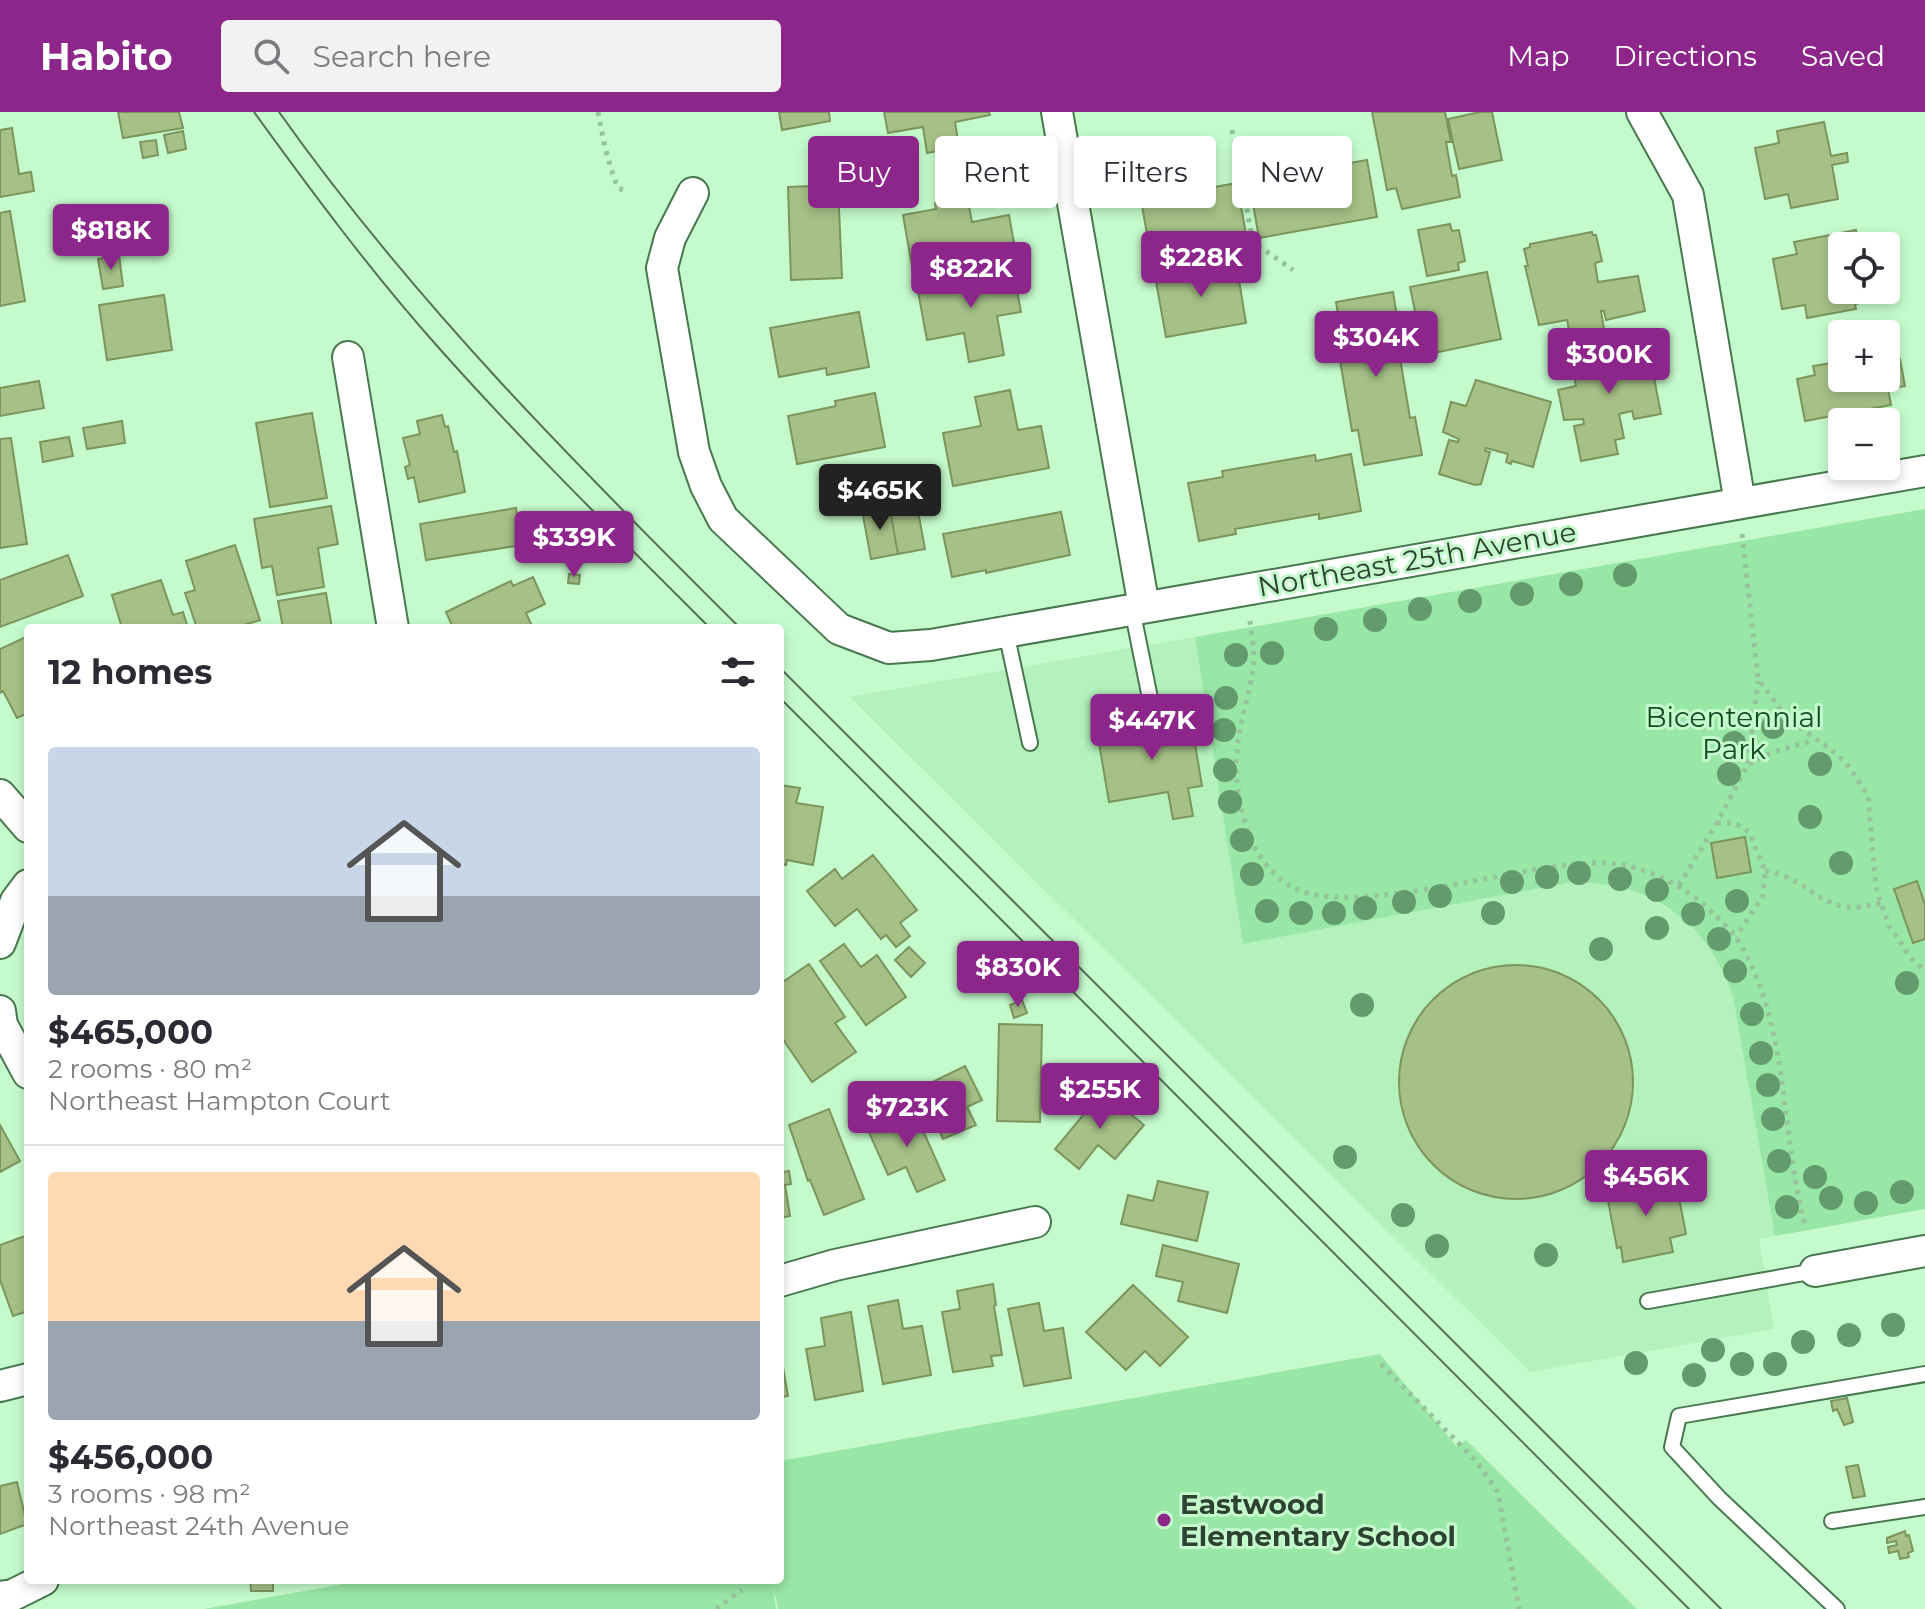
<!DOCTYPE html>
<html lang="en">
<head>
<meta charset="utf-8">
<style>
	:root { --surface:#fff; --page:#f2f2f3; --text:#2b2b33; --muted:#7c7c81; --line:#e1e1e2; --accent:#8d268b }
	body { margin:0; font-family:Montserrat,sans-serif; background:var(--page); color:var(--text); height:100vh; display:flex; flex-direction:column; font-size:30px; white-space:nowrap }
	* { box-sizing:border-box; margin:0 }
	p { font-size:26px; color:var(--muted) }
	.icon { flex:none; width:44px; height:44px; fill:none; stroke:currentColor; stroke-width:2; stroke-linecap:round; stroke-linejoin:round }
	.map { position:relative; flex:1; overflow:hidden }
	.sheet { position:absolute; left:24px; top:512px; width:760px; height:960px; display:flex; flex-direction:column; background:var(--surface); border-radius:8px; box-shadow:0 4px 12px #0003 }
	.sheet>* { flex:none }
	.guide { position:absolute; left:808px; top:24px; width:760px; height:72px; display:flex; gap:16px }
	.tools { position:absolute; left:1828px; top:120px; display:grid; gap:16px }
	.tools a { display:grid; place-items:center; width:72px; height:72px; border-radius:8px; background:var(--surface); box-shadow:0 4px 12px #0003; font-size:40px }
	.price { position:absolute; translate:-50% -68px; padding:0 18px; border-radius:8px; background:var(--accent); color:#fff; font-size:26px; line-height:52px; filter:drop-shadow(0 2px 4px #0008) }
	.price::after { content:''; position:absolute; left:50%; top:48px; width:24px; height:18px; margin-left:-12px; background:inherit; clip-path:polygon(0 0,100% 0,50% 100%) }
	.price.current { background:#222; color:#fff }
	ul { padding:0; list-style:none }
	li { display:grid; align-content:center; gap:16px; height:424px; padding:0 24px }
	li+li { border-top:2px solid var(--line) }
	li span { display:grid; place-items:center; height:248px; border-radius:8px; color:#555 }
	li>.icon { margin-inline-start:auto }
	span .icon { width:144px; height:144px; fill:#fffc; stroke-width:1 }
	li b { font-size:34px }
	h2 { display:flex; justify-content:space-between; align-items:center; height:96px; padding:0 24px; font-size:34px }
	.tag { padding:0 28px; border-radius:8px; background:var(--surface); box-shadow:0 4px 12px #0003; font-size:28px; line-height:72px }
	.tag.current { background:var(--accent); color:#fff }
	header { display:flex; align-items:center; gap:48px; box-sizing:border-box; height:112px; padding:0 40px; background:var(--accent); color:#fff }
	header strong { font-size:38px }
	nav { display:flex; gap:44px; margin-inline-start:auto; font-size:28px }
	.search { width:560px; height:72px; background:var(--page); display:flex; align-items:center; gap:20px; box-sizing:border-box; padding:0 28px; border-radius:8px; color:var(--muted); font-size:30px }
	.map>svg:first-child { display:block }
	.built { fill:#b4f1bc }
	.green { fill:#99e7a6 }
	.building { fill:#a6c188; stroke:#7c955d; stroke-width:2 }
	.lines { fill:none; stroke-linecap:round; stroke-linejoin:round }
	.service-casing { stroke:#47784f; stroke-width:18 }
	.minor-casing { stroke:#47784f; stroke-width:34 }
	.path { stroke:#96c29c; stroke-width:5; stroke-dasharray:4 6; stroke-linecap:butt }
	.service { stroke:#fff; stroke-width:14 }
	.minor { stroke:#fff; stroke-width:30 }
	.tram { stroke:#557259; stroke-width:2 }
	.tree { fill:#639b6e }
	.poi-dot { fill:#8d268b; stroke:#c5fbcc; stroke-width:3 }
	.labels { text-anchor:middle; stroke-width:6; stroke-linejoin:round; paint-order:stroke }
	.street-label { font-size:28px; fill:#2d4230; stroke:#c5fbcc }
	.park-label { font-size:28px; fill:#124d22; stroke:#c5fbcc }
	.poi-label { font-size:28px; font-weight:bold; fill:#2d4230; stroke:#c5fbcc; text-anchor:start }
</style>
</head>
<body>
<header>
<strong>Habito</strong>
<div class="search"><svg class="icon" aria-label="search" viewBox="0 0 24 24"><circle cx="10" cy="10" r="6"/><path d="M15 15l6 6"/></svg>Search here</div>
<nav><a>Map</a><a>Directions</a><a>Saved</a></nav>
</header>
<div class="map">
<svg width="1925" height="1497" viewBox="0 0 1925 1497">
	<rect width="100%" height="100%" fill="#c5fbcc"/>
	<path class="built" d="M1195,525l48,307 330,-62 30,1 30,8 48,24 19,18 26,42 7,20 42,241 -16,3 15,90 -244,43 -680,-675z"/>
	<path class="green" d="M1925,397v700l-150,27 -42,-240c-26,-76 -81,-113 -160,-114l-330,62 -48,-307z
		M1380,1242l77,93 9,-7 171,169h-859l-5,-24 3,24h-572l162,-29h414v-119z"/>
	<path class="building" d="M118,0h61l4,16 -60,10z
		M779,0h50l1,9 -48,9z
		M884,0h105l1,3 -35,7 4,25 -32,6 -4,-26 -35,6z
		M1372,0h73l6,30h-5l6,34 4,-1 4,22 -58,12 -6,-21 -9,2z
		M1480,0h12l10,48 -43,9 -11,-50z
		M1824,10l7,34 16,-3 1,9 -16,3 6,34 -47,9 -3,-14 -23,5 -10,-51 24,-5 -2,-12z
		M12,16l7,46 12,-2 3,19 -34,6v-67z
		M183,19l3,18 -18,4 -4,-18z
		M156,28l2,15 -15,3 -3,-16z
		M1367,48l10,57 -118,21 -10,-57z
		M1237,71l10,57 -96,17 -10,-57z
		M838,73l4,93 -51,2 -3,-93z
		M967,84l5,26 37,-7 8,45 -103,18 -11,-63 33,-6 -1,-6z
		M10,99l15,90 -25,5v-93z
		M1450,112l2,7 7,-1 6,31 -7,2 1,7 -32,6 -9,-46z
		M1856,118l4,16h-18v44h26l2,11 -15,3 1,5 -49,9 -2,-13 -23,4 -9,-50 24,-5 -3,-12z
		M1592,120l1,3h3l6,26 -7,2 3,19 40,-6 7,35 -39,9 -2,-9h-3l3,18 -34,6 -3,-15 -28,5 -14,-59h3l-4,-17 6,-2v-3z
		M119,143l4,31 -20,3 -5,-30z
		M1236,150l10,61 -80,14 -11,-61z
		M1013,157l8,43 -24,4 7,39 -35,7 -5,-29 -37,7 -10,-54z
		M1487,160l14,67 -77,16 -14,-68z
		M1393,180l7,42h-4l14,84 5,-1 7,38 -58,10 -6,-35 -6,1 -16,-94 6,-1 -6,-34z
		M164,183l8,55 -65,10 -8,-55z
		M859,200l10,55 -42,8 -1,-7 -47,9 -9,-49z
		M1647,229l14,73 -27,5 -2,-8 -13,3 5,24 -9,2 3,14 -37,7 -7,-35 10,-2 -1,-5 -19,1 -6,-30 18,-4 -6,-30z
		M1900,247l5,27 -17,3 3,16 -86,16 -8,-42 18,-4 -2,-9 29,-5v17h44v-16z
		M1476,268l75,22 -18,65 -21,-6 -1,3 -5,-2 2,-8 -22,-6 -1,3 5,1 -9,32 -6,1 -36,-11 10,-34 9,2 1,-3 -16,-7 8,-30 15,4z
		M39,269l5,27 -44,8v-28z
		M1010,278l8,40 23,-4 8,42 -96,18 -10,-53 38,-7 -6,-29z
		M875,281l10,54 -88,17 -9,-48 48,-10 -1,-5z
		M312,301l15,85 -57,9 -14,-84z
		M442,303l3,12 3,-1 6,26 3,-1 8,41 -46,10 -5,-25 -6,2 -3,-12 5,-2 -7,-27 17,-4 -3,-13z
		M122,309l3,22 -38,6 -4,-21z
		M69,325l4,19 -30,6 -3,-20z
		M11,326l16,106 -27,4v-109z
		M1351,342l10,57 -42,8v-5l-84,15 1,5 -37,7 -11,-58 35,-6 -1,-6 93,-16 1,6z
		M916,388l9,49 -27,5 -9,-49z
		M889,393l9,49 -27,5 -9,-49z
		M331,394l7,38 -20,4 6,39 -47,8 -5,-29 -10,2 -8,-49z
		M516,396l6,37 -96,15 -6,-36z
		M1061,400l9,43 -84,18v-3l-34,7 -9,-43z
		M235,433l25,75 -16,5 1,3h-48l-12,-35 10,-3 -9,-29z
		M68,443l15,41 -83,31v-47z
		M569,462l11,1 -1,9 -11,-1z
		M533,465l12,27 -19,9 7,15h-80l-7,-16 65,-31 2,5z
		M161,468l12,35 10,-3 5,16h-66l-10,-33z
		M326,481l6,35h-49l-5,-27z
		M28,524v77l-11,5 -14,-27 -3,2v-44z
		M1190,602l12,72 -14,2 5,28 -20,3 -5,-27 -59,10 -12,-71z
		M780,673l20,3 -4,15 27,4 -10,58 -26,-5 -1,5 -6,-1z
		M1745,725l6,35 -34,6 -6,-35z
		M873,743l44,55 -17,13 10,13 -14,11 -10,-12 -5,4 -24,-30 -22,17 -28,-35 28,-22 7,10z
		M1917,769l8,24v34l-12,4 -19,-54z
		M844,832l17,23 16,-12 29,42 -40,28 -46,-64z
		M909,835l16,16 -14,14 -16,-17z
		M809,852l36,53 -10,6 21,29 -44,30 -32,-47v-51z
		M1399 970a117 117 0 1 1 234 0a117 117 0 1 1-234 0Z
		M1022,888l5,13 -13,5 -4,-13z
		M999,912l43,1 -2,97 -43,-1z
		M965,954l17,34 -15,7 9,18 -33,14 -23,-51z
		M1103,979l41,34 -29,34 -17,-14 -19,24 -24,-20z
		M913,996l32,72 -28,12 -11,-25 -18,8 -21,-47z
		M829,997l35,90 -40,16 -14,-35 -2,1 -19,-56z
		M0,1013l20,36 -20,11z
		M780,1046l3,14 6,-1 2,13 -6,1 5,31 -10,2z
		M1675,1065l11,57 -16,4 3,14 -50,10 -2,-15 -4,1 -11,-58z
		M1158,1069l50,11 -11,49 -76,-17 7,-29 25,6z
		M28,1123v76l-15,5 -13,-36v-35z
		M1163,1133l76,19 -12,49 -49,-12 5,-19 -27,-6z
		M993,1172l3,21 -2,1 8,49 -11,1 2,10 -40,6 -11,-60 18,-3 -3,-18z
		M1133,1173l55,52 -28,29 -15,-15 -19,19 -40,-38z
		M898,1188l5,29 19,-3 9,49 -48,9 -15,-78z
		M1039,1191l5,28 19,-3 8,50 -47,8 -16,-77z
		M851,1200l12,79 -48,9 -9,-51 19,-3 -4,-28z
		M780,1238l8,46 -8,1z
		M1847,1286l6,24 -9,3 -7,-16 -4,2 -2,-10z
		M1858,1353l7,31 -12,2 -7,-31z
		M17,1370l10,42 -27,10v-48z
		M1905,1419l1,5 3,-1 4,16 -5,2 1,4 -9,2 -2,-8 -9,2 -1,-6 9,-2 -1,-4 -9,2v-5z
		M250,1468h23v11h-22z"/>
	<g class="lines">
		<defs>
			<path id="service" d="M1132,497l19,94
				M1006,520l24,111
				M1648,1189l167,-30
				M1832,1409l93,-14
				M1837,1497l-118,-111 -47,-51 7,-31 246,-42"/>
			<path id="minor" d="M1057,0l87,495
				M1642,0l46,83 52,308
				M693,81l-23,45 -8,30 32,184 12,34 17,33 116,110 50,19 42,-3 994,-174
				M348,245l45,271
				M0,683l28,32
				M0,831l16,-42 12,-16
				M0,899l2,14 26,48
				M1815,1159l110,-20
				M780,1169l55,-16 200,-43
				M0,1274l28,-7
				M0,1485l13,-2 30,-15"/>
		</defs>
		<use href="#service" class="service-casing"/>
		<use href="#minor" class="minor-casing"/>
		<path class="path" d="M598,0c5,27 10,51 20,76l8,3
			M1232,18l21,112 40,28
			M1742,422l16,145 29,39 50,36 13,14 18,28 8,91 5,16 8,23 22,32 14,13
			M1250,509c2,15 5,33 3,48 -4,28 -14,55 -16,83 -3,26 3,58 12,83 8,20 23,40 41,51 58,36 239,-26 315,-23 41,2 84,25 112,54 6,7 15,14 20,22 53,83 43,195 68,286
			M1749,652l24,-12 41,-12
			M1717,711h18l14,9 16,39 -2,25 -27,41
			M1765,759c51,8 54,49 116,32
			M1679,773l38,-62 31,-59 10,-83
			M1381,1252l94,96 23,32 21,117
			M716,1497l26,-19"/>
		<use href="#service" class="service"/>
		<use href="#minor" class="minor"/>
		<path class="tram" d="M254,0c58,80 118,161 184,235 87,98 180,189 272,281
			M279,0c134,189 297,353 461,516
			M780,556l941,941
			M780,586l909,911"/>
	</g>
	<g class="tree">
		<circle cx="1625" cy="463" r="12"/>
		<circle cx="1571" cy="472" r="12"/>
		<circle cx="1522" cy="482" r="12"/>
		<circle cx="1470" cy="489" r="12"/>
		<circle cx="1420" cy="497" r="12"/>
		<circle cx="1375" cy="508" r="12"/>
		<circle cx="1326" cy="517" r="12"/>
		<circle cx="1272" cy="541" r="12"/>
		<circle cx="1236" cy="543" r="12"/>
		<circle cx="1226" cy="586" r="12"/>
		<circle cx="1773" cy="615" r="12"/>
		<circle cx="1224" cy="618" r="12"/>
		<circle cx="1734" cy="631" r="12"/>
		<circle cx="1820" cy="652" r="12"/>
		<circle cx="1225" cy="658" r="12"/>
		<circle cx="1729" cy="662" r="12"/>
		<circle cx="1230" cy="690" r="12"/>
		<circle cx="1810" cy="705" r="12"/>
		<circle cx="1242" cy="728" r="12"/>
		<circle cx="1841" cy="751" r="12"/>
		<circle cx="1579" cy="761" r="12"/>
		<circle cx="1252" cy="762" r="12"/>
		<circle cx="1547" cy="765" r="12"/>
		<circle cx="1620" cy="767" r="12"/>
		<circle cx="1512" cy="770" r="12"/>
		<circle cx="1657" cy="778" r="12"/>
		<circle cx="1440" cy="784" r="12"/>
		<circle cx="1737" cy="789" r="12"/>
		<circle cx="1404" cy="790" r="12"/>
		<circle cx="1365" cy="796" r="12"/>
		<circle cx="1267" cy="799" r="12"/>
		<circle cx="1301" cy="801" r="12"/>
		<circle cx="1334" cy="801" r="12"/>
		<circle cx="1493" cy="801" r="12"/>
		<circle cx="1693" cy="802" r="12"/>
		<circle cx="1657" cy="816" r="12"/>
		<circle cx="1719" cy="827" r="12"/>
		<circle cx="1601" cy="837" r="12"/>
		<circle cx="1735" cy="859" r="12"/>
		<circle cx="1907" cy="871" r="12"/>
		<circle cx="1362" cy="893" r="12"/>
		<circle cx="1752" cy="902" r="12"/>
		<circle cx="1761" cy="941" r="12"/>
		<circle cx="1768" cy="973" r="12"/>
		<circle cx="1773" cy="1007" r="12"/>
		<circle cx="1345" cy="1045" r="12"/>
		<circle cx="1779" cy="1049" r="12"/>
		<circle cx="1815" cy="1065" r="12"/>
		<circle cx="1902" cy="1080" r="12"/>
		<circle cx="1831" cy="1086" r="12"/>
		<circle cx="1866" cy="1091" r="12"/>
		<circle cx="1787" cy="1095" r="12"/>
		<circle cx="1403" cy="1103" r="12"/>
		<circle cx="1437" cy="1134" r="12"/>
		<circle cx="1546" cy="1143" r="12"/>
		<circle cx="1893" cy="1213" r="12"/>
		<circle cx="1849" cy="1223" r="12"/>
		<circle cx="1803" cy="1230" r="12"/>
		<circle cx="1713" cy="1238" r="12"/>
		<circle cx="1636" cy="1251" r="12"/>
		<circle cx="1742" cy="1252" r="12"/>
		<circle cx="1775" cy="1252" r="12"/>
		<circle cx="1694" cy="1263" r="12"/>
	</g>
	<circle class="poi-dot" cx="1164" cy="1408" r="8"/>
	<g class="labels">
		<g class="street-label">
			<text transform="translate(1417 447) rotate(-10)" y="10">Northeast 25th Avenue</text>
		</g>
		<g class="park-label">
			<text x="1734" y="615">Bicentennial<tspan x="1734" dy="32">Park</tspan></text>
		</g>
		<g class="poi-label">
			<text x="1180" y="1402">Eastwood<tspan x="1180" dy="32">Elementary School</tspan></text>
		</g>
	</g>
</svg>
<div class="tools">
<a><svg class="icon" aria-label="locate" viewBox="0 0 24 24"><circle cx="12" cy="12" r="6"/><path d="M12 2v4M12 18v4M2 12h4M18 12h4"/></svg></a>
<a>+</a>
<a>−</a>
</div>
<b class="price" style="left:111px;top:160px">$818K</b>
<b class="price" style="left:1201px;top:187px">$228K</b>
<b class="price" style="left:971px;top:198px">$822K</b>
<b class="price" style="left:1376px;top:267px">$304K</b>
<b class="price" style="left:1609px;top:284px">$300K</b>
<b class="price current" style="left:880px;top:420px">$465K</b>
<b class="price" style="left:574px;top:467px">$339K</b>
<b class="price" style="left:1152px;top:650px">$447K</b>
<b class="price" style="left:1018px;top:897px">$830K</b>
<b class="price" style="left:1100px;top:1019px">$255K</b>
<b class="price" style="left:907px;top:1037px">$723K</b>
<b class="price" style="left:1646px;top:1106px">$456K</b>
<div class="guide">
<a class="tag current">Buy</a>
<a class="tag">Rent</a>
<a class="tag">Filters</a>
<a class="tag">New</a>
</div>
<section class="sheet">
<h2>12 homes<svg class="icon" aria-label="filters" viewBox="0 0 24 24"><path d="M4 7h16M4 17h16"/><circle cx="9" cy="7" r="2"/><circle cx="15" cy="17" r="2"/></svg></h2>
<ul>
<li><span style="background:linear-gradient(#c9d6e8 60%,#9aa5b1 0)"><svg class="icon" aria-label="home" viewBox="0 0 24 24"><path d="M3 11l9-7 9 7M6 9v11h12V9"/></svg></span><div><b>$465,000</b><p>2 rooms · 80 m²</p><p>Northeast Hampton Court</p></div></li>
<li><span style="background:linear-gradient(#ffd9b3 60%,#9aa5b1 0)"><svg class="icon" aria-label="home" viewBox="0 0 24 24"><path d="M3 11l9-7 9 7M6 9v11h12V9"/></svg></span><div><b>$456,000</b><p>3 rooms · 98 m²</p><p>Northeast 24th Avenue</p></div></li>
</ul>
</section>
</div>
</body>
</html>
